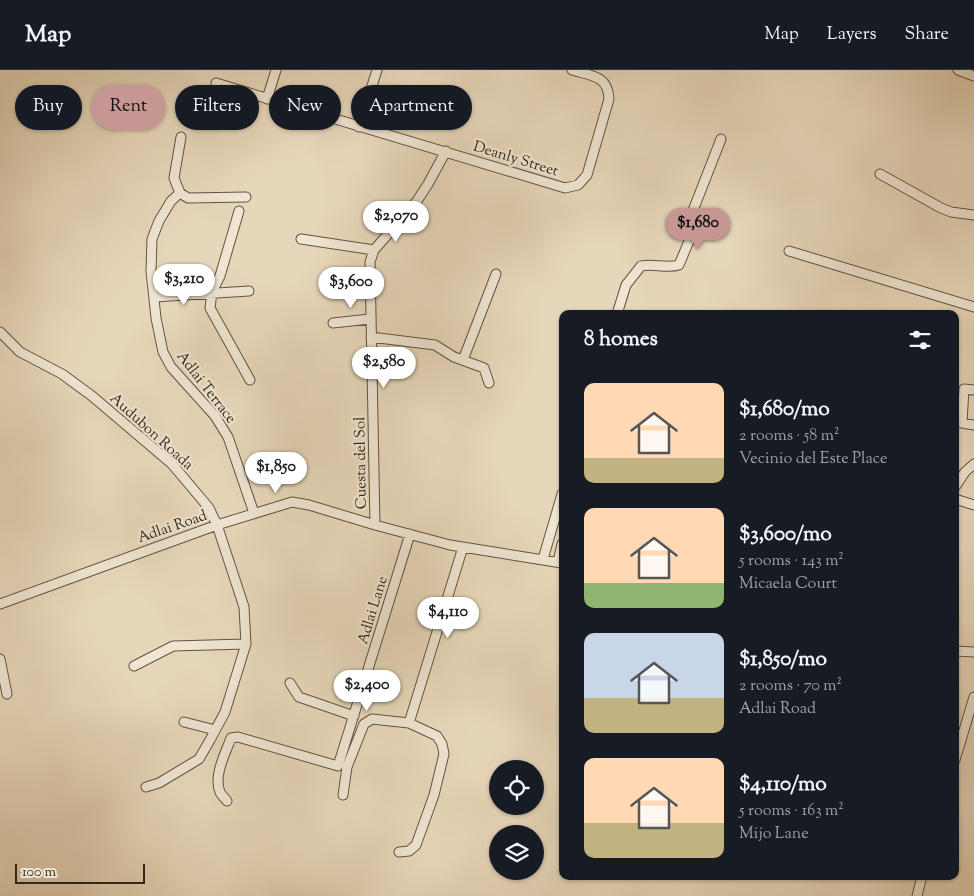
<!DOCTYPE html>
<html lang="en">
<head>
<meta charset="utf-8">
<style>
	:root { --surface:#171b24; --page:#20242c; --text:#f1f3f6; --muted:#9ea1a6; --line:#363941; --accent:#c59692 }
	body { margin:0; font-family:"Sorts Mill Goudy",serif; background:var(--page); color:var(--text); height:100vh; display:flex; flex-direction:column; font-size:19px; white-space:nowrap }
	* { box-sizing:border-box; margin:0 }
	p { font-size:16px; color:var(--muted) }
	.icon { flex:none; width:28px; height:28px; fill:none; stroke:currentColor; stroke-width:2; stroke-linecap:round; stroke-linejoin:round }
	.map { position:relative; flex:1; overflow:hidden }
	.details { position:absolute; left:559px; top:240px; width:400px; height:570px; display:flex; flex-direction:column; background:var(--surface); border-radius:10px; box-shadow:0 1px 4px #0004 }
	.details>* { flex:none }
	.top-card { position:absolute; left:15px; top:15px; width:469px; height:45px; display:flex; gap:10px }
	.fabs { position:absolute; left:489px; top:690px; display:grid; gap:10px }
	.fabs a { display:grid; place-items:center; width:55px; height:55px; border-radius:50%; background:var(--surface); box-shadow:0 1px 4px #0004; font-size:25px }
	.scale { position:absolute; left:15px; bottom:12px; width:130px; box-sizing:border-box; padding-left:5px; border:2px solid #342717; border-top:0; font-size:14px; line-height:18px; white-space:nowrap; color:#342717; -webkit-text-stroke:4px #efe5d2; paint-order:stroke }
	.price { position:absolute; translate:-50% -42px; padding:0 11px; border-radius:18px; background:#fff; color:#222; font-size:16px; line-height:32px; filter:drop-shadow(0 1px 2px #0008) }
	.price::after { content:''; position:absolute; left:50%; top:30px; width:15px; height:11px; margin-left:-8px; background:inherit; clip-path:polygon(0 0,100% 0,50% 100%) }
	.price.selected { background:var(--accent); color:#111 }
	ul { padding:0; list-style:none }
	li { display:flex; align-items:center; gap:15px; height:125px; padding:0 25px }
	li span { display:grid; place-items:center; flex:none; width:140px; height:100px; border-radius:10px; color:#555 }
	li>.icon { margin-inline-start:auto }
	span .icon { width:60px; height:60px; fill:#fffc; stroke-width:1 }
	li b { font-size:21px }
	h2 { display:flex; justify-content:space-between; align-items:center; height:60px; padding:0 25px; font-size:21px }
	.pill { padding:0 18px; border-radius:22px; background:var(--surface); box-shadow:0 1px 4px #0004; font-size:18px; line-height:45px }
	.pill.selected { background:var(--accent); color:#111 }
	header { display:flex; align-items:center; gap:30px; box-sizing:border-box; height:70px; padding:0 25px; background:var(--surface); border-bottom:1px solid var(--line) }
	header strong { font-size:24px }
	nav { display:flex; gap:28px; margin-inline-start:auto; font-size:18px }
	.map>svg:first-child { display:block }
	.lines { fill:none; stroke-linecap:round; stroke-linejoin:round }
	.minor-casing { stroke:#615340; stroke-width:11 }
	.minor { stroke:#efe5d2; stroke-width:9 }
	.labels { text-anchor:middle; stroke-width:4.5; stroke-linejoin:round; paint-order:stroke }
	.street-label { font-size:15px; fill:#342717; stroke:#efe5d2 }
</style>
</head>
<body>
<header>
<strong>Map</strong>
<nav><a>Map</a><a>Layers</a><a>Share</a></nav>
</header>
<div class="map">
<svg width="974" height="826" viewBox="0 0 974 826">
	<rect width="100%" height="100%" fill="#e7d7ba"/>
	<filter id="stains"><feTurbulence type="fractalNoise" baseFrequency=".004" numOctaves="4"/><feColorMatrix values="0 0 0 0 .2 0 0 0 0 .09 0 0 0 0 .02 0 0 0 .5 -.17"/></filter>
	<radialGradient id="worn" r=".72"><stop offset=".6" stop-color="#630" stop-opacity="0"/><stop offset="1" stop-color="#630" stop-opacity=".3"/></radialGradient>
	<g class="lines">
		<defs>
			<path id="minor" d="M958,0l16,6
				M216,13l349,105 13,-3 9,-10 22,-76c-1,-24 -18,-23 -37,-29
				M267,29l9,-29
				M359,57l18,-57
				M181,67l-7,41 6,15 8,5 58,-1
				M880,104l61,34 10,4 23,3
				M180,123l-9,8 -12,20 -7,18 -1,32 5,47 7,34 8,15 44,49 13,21 26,76
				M239,141l-19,65 -8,16 -2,16 40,72
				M301,169l73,11 43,-49 11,-17 18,-33
				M374,180l-4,12 5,263
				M789,181l185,56
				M154,227l95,-6
				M617,244l9,-29 15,-19c13,-3 25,3 38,-1l10,-24 5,-33 27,-69
				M333,253l37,-4
				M0,262l20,20 42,22 30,22 80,68 37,44 8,17 27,82 2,37 -21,68 -15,28 -11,19 -40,24 -13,4
				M371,267l64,8 19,12 30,11 5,15
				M463,290l33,-86
				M974,320l-10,-1 -2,34 12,2
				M955,417l10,-15 9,-8
				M955,429l19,6
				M543,489l19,-65
				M558,492l4,-18
				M0,534l217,-79 75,-23 17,3 66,20 75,20 112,18
				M955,581l19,1
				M0,589l7,35
				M134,596l39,-20 73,-2
				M290,613l9,14 55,19
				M184,652l31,8
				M409,653l54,-176
				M955,690l19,-63
				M343,725l4,-28 17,-43 8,-5 37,4 28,13 5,8 2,10 -10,41 -18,50 -7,6 -10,1
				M227,731c-2,-3 -6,-6 -7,-9 -7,-16 6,-40 11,-54l7,-1 100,29 72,-232
				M917,826l5,-20"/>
		</defs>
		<use href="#minor" class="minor-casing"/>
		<use href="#minor" class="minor"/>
	</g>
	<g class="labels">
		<g class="street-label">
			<text transform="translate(516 88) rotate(17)" y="5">Deanly Street</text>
			<text transform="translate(207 317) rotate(52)" y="5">Adlai Terrace</text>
			<text transform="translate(152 361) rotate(42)" y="5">Audubon Roada</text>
			<text transform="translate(360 393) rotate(-91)" y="5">Cuesta del Sol</text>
			<text transform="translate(172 456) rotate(-19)" y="5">Adlai Road</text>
			<text transform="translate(372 540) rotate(-73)" y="5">Adlai Lane</text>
		</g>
	</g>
	<rect width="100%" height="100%" filter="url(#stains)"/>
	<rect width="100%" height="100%" fill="url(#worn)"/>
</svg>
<div class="fabs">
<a><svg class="icon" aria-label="locate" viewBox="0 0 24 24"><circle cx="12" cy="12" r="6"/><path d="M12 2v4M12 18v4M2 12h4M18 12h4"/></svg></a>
<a><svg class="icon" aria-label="layers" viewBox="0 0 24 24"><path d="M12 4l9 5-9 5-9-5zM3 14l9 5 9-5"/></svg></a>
</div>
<div class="scale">100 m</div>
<b class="price" style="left:396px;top:173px">$2,070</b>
<b class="price selected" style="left:698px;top:180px">$1,680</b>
<b class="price" style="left:184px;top:236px">$3,210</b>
<b class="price" style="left:351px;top:239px">$3,600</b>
<b class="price" style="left:384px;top:319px">$2,580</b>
<b class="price" style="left:276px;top:424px">$1,850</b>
<b class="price" style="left:448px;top:569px">$4,110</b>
<b class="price" style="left:367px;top:642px">$2,400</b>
<div class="top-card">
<a class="pill">Buy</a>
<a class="pill selected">Rent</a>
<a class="pill">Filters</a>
<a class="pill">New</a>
<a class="pill">Apartment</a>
</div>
<section class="details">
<h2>8 homes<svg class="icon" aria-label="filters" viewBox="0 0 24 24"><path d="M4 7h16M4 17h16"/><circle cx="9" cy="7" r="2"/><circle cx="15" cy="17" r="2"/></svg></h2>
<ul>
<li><span style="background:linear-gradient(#ffd9b3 75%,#c2b280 0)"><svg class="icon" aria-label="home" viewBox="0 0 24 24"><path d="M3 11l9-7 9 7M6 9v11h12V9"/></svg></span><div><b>$1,680/mo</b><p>2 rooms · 58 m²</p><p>Vecinio del Este Place</p></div></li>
<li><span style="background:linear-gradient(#ffd9b3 75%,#8fb573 0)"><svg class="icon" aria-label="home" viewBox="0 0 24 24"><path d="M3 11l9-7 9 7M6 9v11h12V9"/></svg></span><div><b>$3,600/mo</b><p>5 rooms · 143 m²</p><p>Micaela Court</p></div></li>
<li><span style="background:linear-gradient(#c9d6e8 65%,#c2b280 0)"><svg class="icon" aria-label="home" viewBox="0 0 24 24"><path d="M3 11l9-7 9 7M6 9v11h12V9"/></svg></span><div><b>$1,850/mo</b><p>2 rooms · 70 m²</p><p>Adlai Road</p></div></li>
<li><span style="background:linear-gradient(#ffd9b3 65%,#c2b280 0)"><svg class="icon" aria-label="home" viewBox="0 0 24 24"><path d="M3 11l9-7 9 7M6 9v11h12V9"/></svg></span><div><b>$4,110/mo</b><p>5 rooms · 163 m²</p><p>Mijo Lane</p></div></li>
</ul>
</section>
</div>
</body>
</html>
